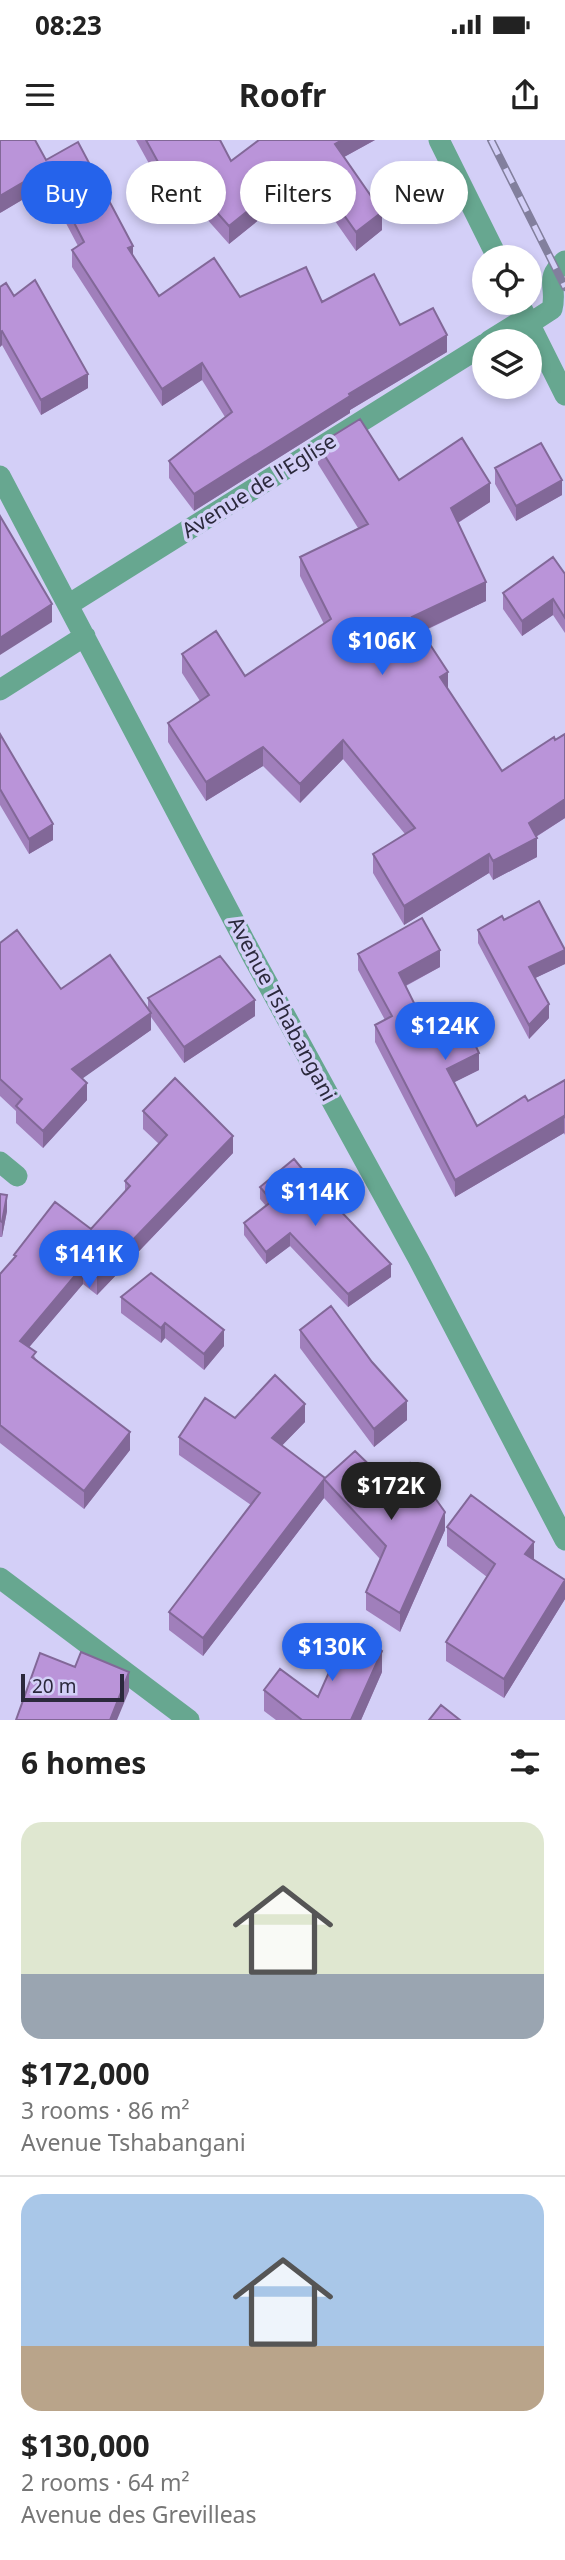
<!DOCTYPE html>
<html lang="en">
<head>
<meta charset="utf-8">
<style>
	:root { --surface:#fff; --page:#f2f2f2; --text:#222; --muted:#767676; --line:#e0e0e0; --accent:#2563eb }
	body { margin:0; font-family:"Noto Sans",sans-serif; background:var(--page); color:var(--text); height:100vh; display:flex; flex-direction:column; font-size:26px; white-space:nowrap }
	* { box-sizing:border-box; margin:0 }
	p { font-size:23px; color:var(--muted) }
	.icon { flex:none; width:38px; height:38px; fill:none; stroke:currentColor; stroke-width:2; stroke-linecap:round; stroke-linejoin:round }
	.map { position:relative; height:1580px; overflow:hidden }
	.sheet { display:flex; flex-direction:column; background:var(--surface); flex:1 }
	.sheet>* { flex:none }
	.hud { position:absolute; left:21px; top:21px; width:523px; height:63px; display:flex; gap:14px }
	.tools { position:absolute; left:472px; top:105px; display:grid; gap:14px }
	.tools a { display:grid; place-items:center; width:70px; height:70px; border-radius:50%; background:var(--surface); box-shadow:0 4px 10px #0003; font-size:35px }
	.scale { position:absolute; left:21px; bottom:18px; width:103px; box-sizing:border-box; padding-left:7px; border:4px solid #2b293c; border-top:0; font-size:19px; line-height:24px; white-space:nowrap; color:#2b293c; -webkit-text-stroke:5px #d3cff7; paint-order:stroke }
	.price { position:absolute; translate:-50% -60px; padding:0 16px; border-radius:24px; background:var(--accent); color:#fff; font-size:23px; line-height:46px; filter:drop-shadow(0 2px 4px #0008) }
	.price::after { content:''; position:absolute; left:50%; top:42px; width:21px; height:16px; margin-left:-10px; background:inherit; clip-path:polygon(0 0,100% 0,50% 100%) }
	.price.selected { background:#222; color:#fff }
	ul { padding:0; list-style:none }
	li { display:grid; align-content:center; gap:14px; height:371px; padding:0 21px }
	li+li { border-top:2px solid var(--line) }
	li span { display:grid; place-items:center; height:217px; border-radius:21px; color:#555 }
	li>.icon { margin-inline-start:auto }
	span .icon { width:126px; height:126px; fill:#fffc; stroke-width:1 }
	li b { font-size:30px }
	h2 { display:flex; justify-content:space-between; align-items:center; height:84px; padding:0 21px; font-size:30px }
	.chip { padding:0 24px; border-radius:32px; background:var(--surface); box-shadow:0 4px 10px #0003; font-size:24px; line-height:63px }
	.chip.selected { background:var(--accent); color:#fff }
	.status { display:flex; justify-content:space-between; align-items:center; height:49px; padding:0 35px; background:var(--surface); direction:ltr }
	.status svg { height:19px; fill:currentColor }
	header { display:flex; justify-content:space-between; align-items:center; height:91px; padding:0 21px; background:var(--surface); font-size:32px; font-weight:700 }
	.map>svg:first-child { display:block }
	.lines { fill:none; stroke-linecap:round; stroke-linejoin:round }
	.street { stroke:#67a790; stroke-width:21 }
	.rail-casing { stroke:#827f9d; stroke-width:8 }
	.rail { stroke:#d3cff7; stroke-width:5; stroke-dasharray:16; stroke-linecap:butt }
	.wall { fill:#a07fbb }
	.shaded-wall { fill:#826898 }
	.building { fill:#ba94d9; stroke:#826898; stroke-width:2 }
	.labels { text-anchor:middle; stroke-width:7; stroke-linejoin:round; paint-order:stroke }
	.street-label { font-size:21px; fill:#2b293c; stroke:#d3cff7 }
</style>
</head>
<body>
<div class="status"><b>08:23</b><svg viewBox="0 0 49 12"><path d="M0 12V9h3v3zM5 12V6h3v6zM10 12V3h3v9zM15 12V0h3v12zM26 1h20v11H26zM47 4h2v5h-2z"/></svg></div>
<header><svg class="icon" aria-label="menu" viewBox="0 0 24 24"><path d="M4 6h16M4 12h16M4 18h16"/></svg>Roofr<svg class="icon" aria-label="share" viewBox="0 0 24 24"><path d="M12 15V3M7 8l5-5 5 5M5 13v7h14v-7"/></svg></header>
<div class="map">
<svg width="565" height="1580" viewBox="0 0 565 1580">
	<rect width="100%" height="100%" fill="#d3cff7"/>
	<g class="lines">
		<path class="street" d="M439,0l58,117
			M519,163l46,92
			M529,184l23,-15c6,-23 -9,-30 13,-48
			M489,201l37,-23
			M0,336l253,481 166,303 146,280
			M68,465l417,-261
			M0,550l85,-54
			M0,1022l17,14
			M0,1438l189,142"/>
		<defs>
			<path id="rail" d="M491,0l74,147"/>
		</defs>
		<use href="#rail" class="rail-casing"/>
		<use href="#rail" class="rail"/>
	</g>
	<path class="wall" d="M136,0h84l11,21 144,-21 -31,17 38,73 -26,21 -49,-70 -78,63 -32,-36 -11,9 -28,-37z
		M46,20l87,96 26,40 81,1 82,5 78,23 47,27 -97,58v3l-156,98 -25,-33v-17l56,-44 -23,-37 -40,26 -90,-139v-17l6,-4 -29,-55 -18,12 -4,-6 -27,16z
		M0,147l14,9 74,92 -47,27 -39,-70 -2,2z
		M318,305l81,35 91,22 -32,21 28,78 -64,31 26,57 54,82 63,-37v84l-29,19 1,20 -44,23 -4,-7 -85,52 -31,-52v-19l32,-20 -62,-75 -43,44 -37,-37 -57,35 -38,-59v-19l32,-22 -18,-28v-19l63,22 79,-52 -24,-48v-19l58,-29 -40,-64z
		M495,328l67,27 -46,26 -21,-37z
		M565,434v59l-12,-18 -31,21 -19,-27v-16z
		M0,594l53,106 -24,14 -29,-49z
		M504,780l61,44 -30,14 14,40 -20,21 -51,-96v-13z
		M0,803l61,46 87,20v-11l107,18 -71,47 -33,-46v13l-69,48 5,22 -44,48 -27,-25v-12l-16,-15z
		M358,814l82,13 -34,19 19,39 54,45 -25,12 23,44 51,-25 37,-21v55l-1,-2 -109,64 -80,-155v-17l10,-5 -27,-50z
		M143,971l90,42 -136,142 -14,-11 -54,63 7,12 94,91 -46,59 -84,-66v-169l14,-16v-3l77,-26 34,-37v-11l34,-37 -16,-15z
		M260,1047l131,90 -43,30 -58,-61 -24,18 -22,-29v-12l22,-17 -6,-7z
		M0,1054l7,17 -5,26h-2z
		M121,1157l103,49 -20,24 -39,-32 -4,5 -40,-30z
		M300,1190l107,90 -33,27 -74,-99z
		M235,1278l70,4 -23,23 43,33 63,5 57,47 -45,102 -34,-22v-18l14,-33 -56,-61 -121,158 -34,-26v-18l82,-107 -72,-50v-18z
		M447,1387l87,33 31,20v19l-61,99 -58,-37v-19l41,-65 -40,-31z
		M382,1532l-21,48h-85l-12,-9v-21l54,7z"/>
	<path class="shaded-wall" d="M342,0h33l-40,22v-18z
		M307,23v18l-78,63v-18z
		M49,34v17l-18,12v-17z
		M27,40v17l-27,16v-17z
		M197,50v18l-11,9v-19z
		M382,72v18l-26,21v-19z
		M133,106v17l-5,-15z
		M2,191v14l-2,2v-15z
		M447,195v17l-97,58v3l-156,98v-17l155,-100z
		M202,223v17l-40,26v-17z
		M88,234v14l-47,27v-15z
		M562,340v15l-46,26v-15z
		M490,343v19l-39,25v-19z
		M486,442v19l-74,35v-19z
		M553,459v16l-31,21v-15z
		M52,464v18l-52,33v-17z
		M448,532v19l-8,-14z
		M343,600v19l-43,44v-19z
		M263,607v19l-57,35v-19z
		M565,659v19l-36,23v-18z
		M53,684v16l-24,14v-15z
		M537,698v19l-44,23v-19z
		M489,714v19l-85,52v-19z
		M440,810v17l-41,22v-16z
		M565,810v14l-36,17v-14z
		M255,860v16l-71,47v-16z
		M549,864v14l-20,21v-14z
		M151,873v17l-79,56v-17z
		M479,913v17l-32,16v-17z
		M87,943v17l-44,48v-17z
		M564,976v17l-109,64v-17z
		M233,996v17l-136,142v-18z
		M7,1055v16l-5,26v-15z
		M290,1093v13l-24,18v-12z
		M391,1124v13l-43,30v-13z
		M83,1126v18l-63,74v-17z
		M165,1183v15l-4,5v-15z
		M224,1190v16l-20,24v-16z
		M407,1261v19l-33,27v-18z
		M305,1264v18l-33,34v-18z
		M130,1292v18l-46,59v-18z
		M324,1339v19l-121,158v-18z
		M445,1372v18l-45,102v-19z
		M534,1402v19l-9,-7z
		M565,1440v19l-61,99v-19z
		M382,1511v21l-21,48h-10z
		M129,1532v19l-12,29h-7z"/>
	<path class="building" d="M0,0h35l11,20 32,-18 55,104 -5,2 31,48 55,-38 26,39 66,-30 16,35 52,-28 26,51 33,-17 14,27 -98,59 1,2 -156,98 -25,-33 63,-49 -30,-49 -40,26 -90,-139 12,-8 -35,-68 -18,12 -4,-6 -27,16z
		M146,0h74l11,21 28,-21h83l-7,4 47,68 -26,20 -49,-69 -78,63 -32,-36 -11,8 -28,-36z
		M35,140l53,94 -47,26 -39,-69 -2,1v-45l6,-4 8,13z
		M360,279l39,61 63,-42 28,45 -39,25 35,74 -74,35 36,55 -8,5 62,94 52,-34 1,3 10,-6v65l-36,24 8,15 -44,23 -4,-7 -85,52 -31,-52 42,-26 -72,-88 -43,44 -37,-37 -57,35 -38,-59 41,-28 -27,-41 34,-23 29,45 86,-57 -31,-62 68,-33 -50,-79z
		M541,303l21,37 -46,26 -21,-38z
		M0,376l52,88 -52,34z
		M553,417l12,17v44l-12,-19 -31,22 -19,-28z
		M0,594l53,90 -24,15 -29,-50z
		M539,761l26,49 -36,17 20,37 -20,21 -51,-95 24,-14 2,4z
		M422,778l18,32 -41,23 26,52 33,-17 21,45 -32,16 30,57 48,-30 3,5 37,-21v38l-1,-2 -109,64 -80,-155 17,-9 -34,-62z
		M17,790l44,59 49,-34 41,58 -79,56 15,14 -44,48 -27,-25 6,-7 -22,-20v-136z
		M220,816l35,44 -71,47 -36,-49z
		M175,938l58,58 -136,141 -14,-11 -63,75 16,11 -4,5 98,75 -46,59 -84,-66v-151l16,-18 -2,-1 41,-53 36,27 39,-43 -5,-5 42,-46 -24,-24z
		M294,1019l19,23 78,82 -43,30 -58,-61 -24,19 -22,-29 28,-22 -12,-14z
		M0,1054l7,1 -5,27 -2,-1z
		M151,1133l73,57 -20,24 -39,-31 -4,5 -40,-31z
		M331,1166l41,56 35,39 -33,28 -74,-99z
		M275,1235l30,29 -33,34 53,40 -122,160 -34,-26 91,-119 -81,-56 26,-39 30,20z
		M355,1311l33,32 22,-20 35,49 -45,101 -34,-21 20,-46 -62,-67z
		M471,1355l63,47 -9,12 40,26 -61,99 -58,-37 49,-78 -48,-37z
		M350,1485l32,26 -31,69h-49l-38,-30 16,-21 38,28z
		M81,1512l48,20 -19,48h-94l24,-67 35,14z
		M441,1565l19,15h-31z"/>
	<g class="labels">
		<g class="street-label">
			<text transform="translate(259 346) rotate(-32)" y="7">Avenue de l'Eglise</text>
			<text transform="translate(282 869) rotate(62)" y="7">Avenue Tshabangani</text>
		</g>
	</g>
</svg>
<div class="tools">
<a><svg class="icon" aria-label="locate" viewBox="0 0 24 24"><circle cx="12" cy="12" r="6"/><path d="M12 2v4M12 18v4M2 12h4M18 12h4"/></svg></a>
<a><svg class="icon" aria-label="layers" viewBox="0 0 24 24"><path d="M12 4l9 5-9 5-9-5zM3 14l9 5 9-5"/></svg></a>
</div>
<div class="scale">20 m</div>
<b class="price" style="left:382px;top:537px">$106K</b>
<b class="price" style="left:445px;top:922px">$124K</b>
<b class="price" style="left:315px;top:1088px">$114K</b>
<b class="price" style="left:89px;top:1150px">$141K</b>
<b class="price selected" style="left:391px;top:1382px">$172K</b>
<b class="price" style="left:332px;top:1543px">$130K</b>
<div class="hud">
<a class="chip selected">Buy</a>
<a class="chip">Rent</a>
<a class="chip">Filters</a>
<a class="chip">New</a>
</div>
</div>
<section class="sheet">
<h2>6 homes<svg class="icon" aria-label="filters" viewBox="0 0 24 24"><path d="M4 7h16M4 17h16"/><circle cx="9" cy="7" r="2"/><circle cx="15" cy="17" r="2"/></svg></h2>
<ul>
<li><span style="background:linear-gradient(#dfe7d0 70%,#9aa5b1 0)"><svg class="icon" aria-label="home" viewBox="0 0 24 24"><path d="M3 11l9-7 9 7M6 9v11h12V9"/></svg></span><div><b>$172,000</b><p>3 rooms · 86 m²</p><p>Avenue Tshabangani</p></div></li>
<li><span style="background:linear-gradient(#a9c7e8 70%,#b9a48a 0)"><svg class="icon" aria-label="home" viewBox="0 0 24 24"><path d="M3 11l9-7 9 7M6 9v11h12V9"/></svg></span><div><b>$130,000</b><p>2 rooms · 64 m²</p><p>Avenue des Grevilleas</p></div></li>
</ul>
</section>
</body>
</html>
